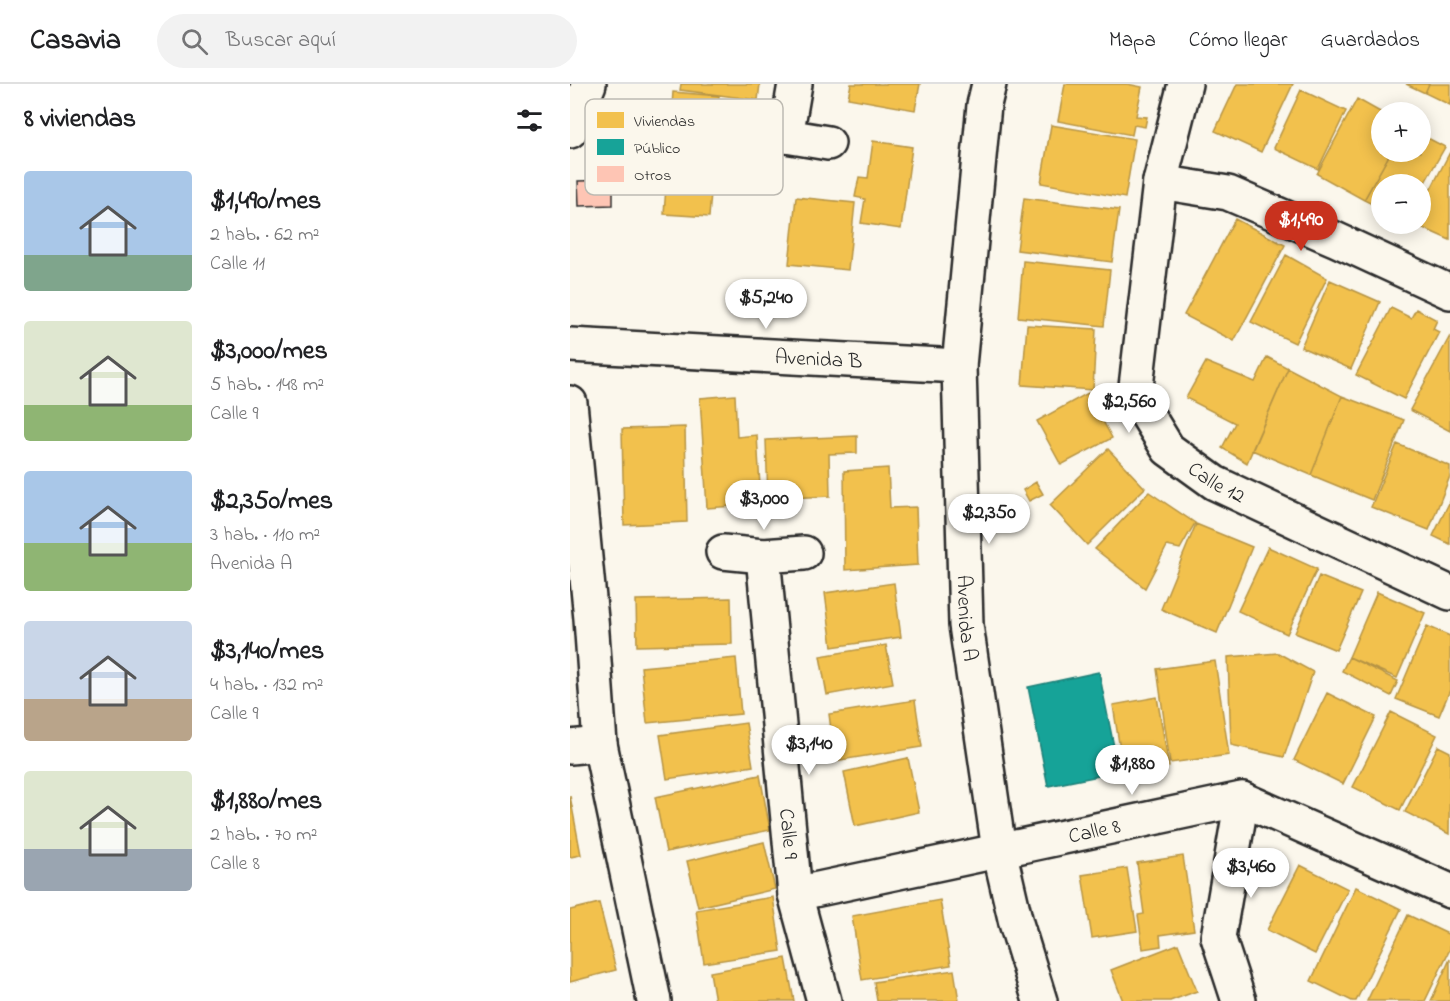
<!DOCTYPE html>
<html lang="es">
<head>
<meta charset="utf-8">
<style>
	:root { --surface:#fff; --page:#f2f2f2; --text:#202124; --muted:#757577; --line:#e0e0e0; --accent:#c8321e }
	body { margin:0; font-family:"Indie Flower",sans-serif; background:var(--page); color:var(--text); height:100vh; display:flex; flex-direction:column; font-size:22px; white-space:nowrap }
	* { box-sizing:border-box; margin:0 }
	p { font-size:20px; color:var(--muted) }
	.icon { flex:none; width:33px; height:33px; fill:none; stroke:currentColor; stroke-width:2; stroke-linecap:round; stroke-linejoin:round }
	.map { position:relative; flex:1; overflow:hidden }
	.details { display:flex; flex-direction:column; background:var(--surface); width:570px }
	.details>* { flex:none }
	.fabs { position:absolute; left:801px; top:18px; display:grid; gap:12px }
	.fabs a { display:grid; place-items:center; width:60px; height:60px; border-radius:50%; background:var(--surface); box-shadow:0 3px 15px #0003; font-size:30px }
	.price { position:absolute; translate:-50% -51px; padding:0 14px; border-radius:21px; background:#fff; color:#222; font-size:20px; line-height:39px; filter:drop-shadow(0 2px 3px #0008) }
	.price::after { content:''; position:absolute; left:50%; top:36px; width:18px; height:14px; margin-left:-9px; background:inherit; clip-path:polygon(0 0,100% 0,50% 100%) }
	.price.on { background:var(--accent); color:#fff }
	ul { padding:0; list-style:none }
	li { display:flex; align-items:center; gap:18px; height:150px; padding:0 24px }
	li span { display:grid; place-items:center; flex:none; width:168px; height:120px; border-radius:6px; color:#555 }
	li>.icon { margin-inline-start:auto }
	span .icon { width:72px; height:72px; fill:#fffc; stroke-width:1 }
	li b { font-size:26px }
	h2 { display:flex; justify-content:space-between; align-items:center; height:72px; padding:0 24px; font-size:26px }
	header { display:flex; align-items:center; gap:36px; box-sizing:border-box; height:84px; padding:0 30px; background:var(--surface); border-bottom:2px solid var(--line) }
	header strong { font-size:28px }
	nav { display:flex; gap:33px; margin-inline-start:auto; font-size:21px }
	.search { width:420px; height:54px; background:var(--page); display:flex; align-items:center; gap:15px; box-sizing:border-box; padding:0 21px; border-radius:33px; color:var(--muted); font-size:22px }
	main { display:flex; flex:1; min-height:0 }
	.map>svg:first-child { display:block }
	.homes { fill:#f2c14e; stroke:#b69444; stroke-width:1.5 }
	.public { fill:#17a398; stroke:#1d7f77; stroke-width:1.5 }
	.building { fill:#fec5b4; stroke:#2b2b2b; stroke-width:1.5 }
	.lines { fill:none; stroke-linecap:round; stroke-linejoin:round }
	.minor-casing { stroke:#2b2b2b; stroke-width:38 }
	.tertiary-casing { stroke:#2b2b2b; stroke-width:38 }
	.minor { stroke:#fbf7ec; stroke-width:33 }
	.tertiary { stroke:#fbf7ec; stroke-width:33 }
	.labels { text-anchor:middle; stroke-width:6; stroke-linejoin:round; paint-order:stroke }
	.street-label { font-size:21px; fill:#2b2b2b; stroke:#fbf7ec }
	.key { fill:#fbf7ec; stroke:#bdbab2; stroke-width:1.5 }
	.key-label { font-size:16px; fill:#2b2b2b }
</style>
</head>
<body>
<header>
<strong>Casavia</strong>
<div class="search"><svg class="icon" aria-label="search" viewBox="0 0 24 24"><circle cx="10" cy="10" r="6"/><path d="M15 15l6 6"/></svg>Buscar aquí</div>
<nav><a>Mapa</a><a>Cómo llegar</a><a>Guardados</a></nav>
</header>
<main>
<section class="details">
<h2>8 viviendas<svg class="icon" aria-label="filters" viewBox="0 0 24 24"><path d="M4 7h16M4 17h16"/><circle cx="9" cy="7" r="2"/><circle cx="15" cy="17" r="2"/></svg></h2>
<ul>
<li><span style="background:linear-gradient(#a9c7e8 70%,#7fa58c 0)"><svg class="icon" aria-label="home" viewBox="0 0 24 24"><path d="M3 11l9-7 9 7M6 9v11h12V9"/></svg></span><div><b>$1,490/mes</b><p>2 hab. · 62 m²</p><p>Calle 11</p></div></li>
<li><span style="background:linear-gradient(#dfe7d0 70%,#8fb573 0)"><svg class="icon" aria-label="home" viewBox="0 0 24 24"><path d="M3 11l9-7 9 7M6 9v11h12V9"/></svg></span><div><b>$3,000/mes</b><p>5 hab. · 148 m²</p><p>Calle 9</p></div></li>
<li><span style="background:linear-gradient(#a9c7e8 60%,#8fb573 0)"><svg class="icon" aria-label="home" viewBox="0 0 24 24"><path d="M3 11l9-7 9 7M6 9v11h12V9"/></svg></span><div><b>$2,350/mes</b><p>3 hab. · 110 m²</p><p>Avenida A</p></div></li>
<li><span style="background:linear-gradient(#c9d6e8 65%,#b9a48a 0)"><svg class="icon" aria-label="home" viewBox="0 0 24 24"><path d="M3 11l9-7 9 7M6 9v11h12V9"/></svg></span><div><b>$3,140/mes</b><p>4 hab. · 132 m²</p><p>Calle 9</p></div></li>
<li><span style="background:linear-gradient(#dfe7d0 65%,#9aa5b1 0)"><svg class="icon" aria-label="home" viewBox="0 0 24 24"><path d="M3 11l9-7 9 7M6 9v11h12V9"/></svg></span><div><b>$1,880/mes</b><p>2 hab. · 70 m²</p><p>Calle 8</p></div></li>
</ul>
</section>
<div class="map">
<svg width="880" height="917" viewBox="0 0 880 917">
	<rect width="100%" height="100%" fill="#fbf7ec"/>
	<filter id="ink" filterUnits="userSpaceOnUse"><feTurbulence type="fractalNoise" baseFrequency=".0167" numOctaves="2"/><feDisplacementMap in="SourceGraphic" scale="12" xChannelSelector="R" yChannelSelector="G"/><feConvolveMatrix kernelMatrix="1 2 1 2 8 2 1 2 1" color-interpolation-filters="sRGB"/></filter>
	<g filter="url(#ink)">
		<path class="homes" d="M111,0h79l-2,16 -78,-10z
			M281,0h69l-5,26 -67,-12z
			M495,0h62l15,3 -6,29 11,1 -2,10 -11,-2 -2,10 -74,-14z
			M667,0h56l-32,68 -46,-21z
			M836,0h23l-4,9z
			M859,0h21v21l-25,-12z
			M731,6l45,21 -28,58 -44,-21z
			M103,8l46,4 -10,121 -45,-3z
			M787,15l25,14v39h9l-27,48 -47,-26z
			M481,41l84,14 -10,59 -84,-15z
			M850,50l25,13 -25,44v-7h-38v25l-18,-9 27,-48h29z
			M303,57l39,6 -11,82 -40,-6 4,-24 -10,-2 4,-20 9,1z
			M880,68v88l-36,-16h6v-14z
			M226,113l59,6 -7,67 -59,-6z
			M454,114l95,12 -7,52 -95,-12z
			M665,135l50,26 -51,96 -50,-26z
			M716,171l41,23 -32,65 -44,-21z
			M453,177l87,9 -6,56 -86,-9z
			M760,196l50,22 -29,67 -50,-22z
			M821,224l20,10 5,-9 21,11 -4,9 6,3 -35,67 -48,-24z
			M457,241l69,4 -3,61 -71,-5z
			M880,252v95l-40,-21z
			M697,273l21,11 -41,95 -25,-15 13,-25 -49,-25 20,-36 49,20z
			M718,284l54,28 -31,79 -59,-25z
			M518,309l24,45 -51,27 -24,-44z
			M165,311l2,42 20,-2 4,69 -54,4 -7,-110z
			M772,312l62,24 -32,80 -61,-25z
			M115,343l2,95 -63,3 -2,-96z
			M287,352v17l-28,1 1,42 -62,3 -2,-59z
			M827,360l53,22v10l-21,54 -58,-23z
			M538,365l37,39 -58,57 -37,-40z
			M318,384l2,40 26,-1 2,58 -73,5 -1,-99z
			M466,398l7,12 -14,7 -6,-11z
			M579,408l46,31 -15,26 -13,-3 -22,42 -50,-39z
			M880,417v43l-17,-8z
			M626,440l56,23 -35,86 -56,-24z
			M698,463l49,22 -30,65 -49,-23z
			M749,492l42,17 -25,57 -41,-17z
			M324,499l7,54 -69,10 -7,-54z
			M807,508l48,21 -28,65 -48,-21z
			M161,514l1,46 -95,2 -1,-46z
			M857,542l23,10v54l-11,26 -43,-17z
			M316,561l7,38 -66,12 -7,-39z
			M708,569l35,19 -29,85 -53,-12 -3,-88z
			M779,573l49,24 -7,15 -49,-25z
			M166,574l5,56 -94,9 -6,-56z
			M645,577l14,94 -59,8 -13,-94z
			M757,609l49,24 -33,67 -49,-24z
			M587,613l12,70 -45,8 -11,-70z
			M345,616l7,47 -87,14 -6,-47z
			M821,628l46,23 -37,75 -47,-23z
			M176,639l7,43 -86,13 -7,-44z
			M868,662l12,6 -1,82 -44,-22z
			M338,674l11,54 -64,14 -11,-54z
			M190,691l10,55 -104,22 -11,-55z
			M0,712l11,59 -11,2z
			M194,758l11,47 -77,18 -11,-46z
			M613,772l11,74 -34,5 1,11 -18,3 -5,-34 6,-1 -7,-51z
			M730,781l48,24 -33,65 -48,-24z
			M557,784l10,63 -45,7 -10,-63z
			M786,803l45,22 -45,92h-4l-41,-20z
			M203,813l8,54 -77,12 -8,-53z
			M370,816l11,65 -89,15 -10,-64z
			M29,819l17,67 -46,12v-72z
			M838,831l42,20v14l-25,52h-58z
			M608,860l19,47 -27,10h-47l-12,-31z
			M216,874l8,43h-79l-5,-29z
			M880,875v42h-19z
			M384,886l5,31h-82l-3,-19z"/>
		<path class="public" d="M529,588l20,100 -71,14 -20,-99z"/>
		<path class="building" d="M43,96v25l-34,1 -1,-25z"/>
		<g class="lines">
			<defs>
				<g id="minor">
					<path id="s1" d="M615,0l-25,98 -25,213 33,54 47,34 235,110"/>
					<path d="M0,47l19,-47"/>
					<path d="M169,49l47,3 42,7"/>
					<path d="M216,52l9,-52"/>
					<path d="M590,98l68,11 107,46 115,53"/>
					<path d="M0,319l21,216 9,125 54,257"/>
					<path d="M153,468l40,4 41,-3"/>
					<path id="s2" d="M193,472l32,338 29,107"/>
					<path d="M0,663l30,-3"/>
					<path id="s3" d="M225,810l447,-95 208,92"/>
					<path d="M669,917l-21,-64 24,-138"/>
				</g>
				<g id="tertiary">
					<path id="s4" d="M419,0l-5,21 -25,261 7,259 33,225 17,73 24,78"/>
					<path id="s5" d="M0,261l389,21"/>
				</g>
			</defs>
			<use href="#minor" class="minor-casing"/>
			<use href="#tertiary" class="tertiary-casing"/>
			<use href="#minor" class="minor"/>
			<use href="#tertiary" class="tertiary"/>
		</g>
	</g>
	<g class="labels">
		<g class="street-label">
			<text dy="7" stroke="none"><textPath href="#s5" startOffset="249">Avenida B</textPath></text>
			<text dy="7" stroke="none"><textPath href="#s1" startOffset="438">Calle 12</textPath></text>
			<text dy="7" stroke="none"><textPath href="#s4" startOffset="536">Avenida A</textPath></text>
			<text dy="7" stroke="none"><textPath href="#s3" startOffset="306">Calle 8</textPath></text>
			<text dy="7" stroke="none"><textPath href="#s2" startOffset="279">Calle 9</textPath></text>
		</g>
	</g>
	<rect x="15" y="15" width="198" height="96" rx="9" class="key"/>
	<rect x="27" y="28" width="27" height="16" fill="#f2c14e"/>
	<rect x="27" y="55" width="27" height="16" fill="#17a398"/>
	<rect x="27" y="82" width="27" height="16" fill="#fec5b4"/>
	<g class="key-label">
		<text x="64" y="42">Viviendas</text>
		<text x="64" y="69">Público</text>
		<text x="64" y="96">Otros</text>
	</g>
</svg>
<div class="fabs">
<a>+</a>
<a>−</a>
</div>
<b class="price on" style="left:731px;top:168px">$1,490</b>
<b class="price" style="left:196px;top:246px">$5,240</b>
<b class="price" style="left:559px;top:350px">$2,560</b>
<b class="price" style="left:194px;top:447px">$3,000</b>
<b class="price" style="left:419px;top:461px">$2,350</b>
<b class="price" style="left:239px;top:692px">$3,140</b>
<b class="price" style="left:562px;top:712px">$1,880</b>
<b class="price" style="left:681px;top:815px">$3,460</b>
</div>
</main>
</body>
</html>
